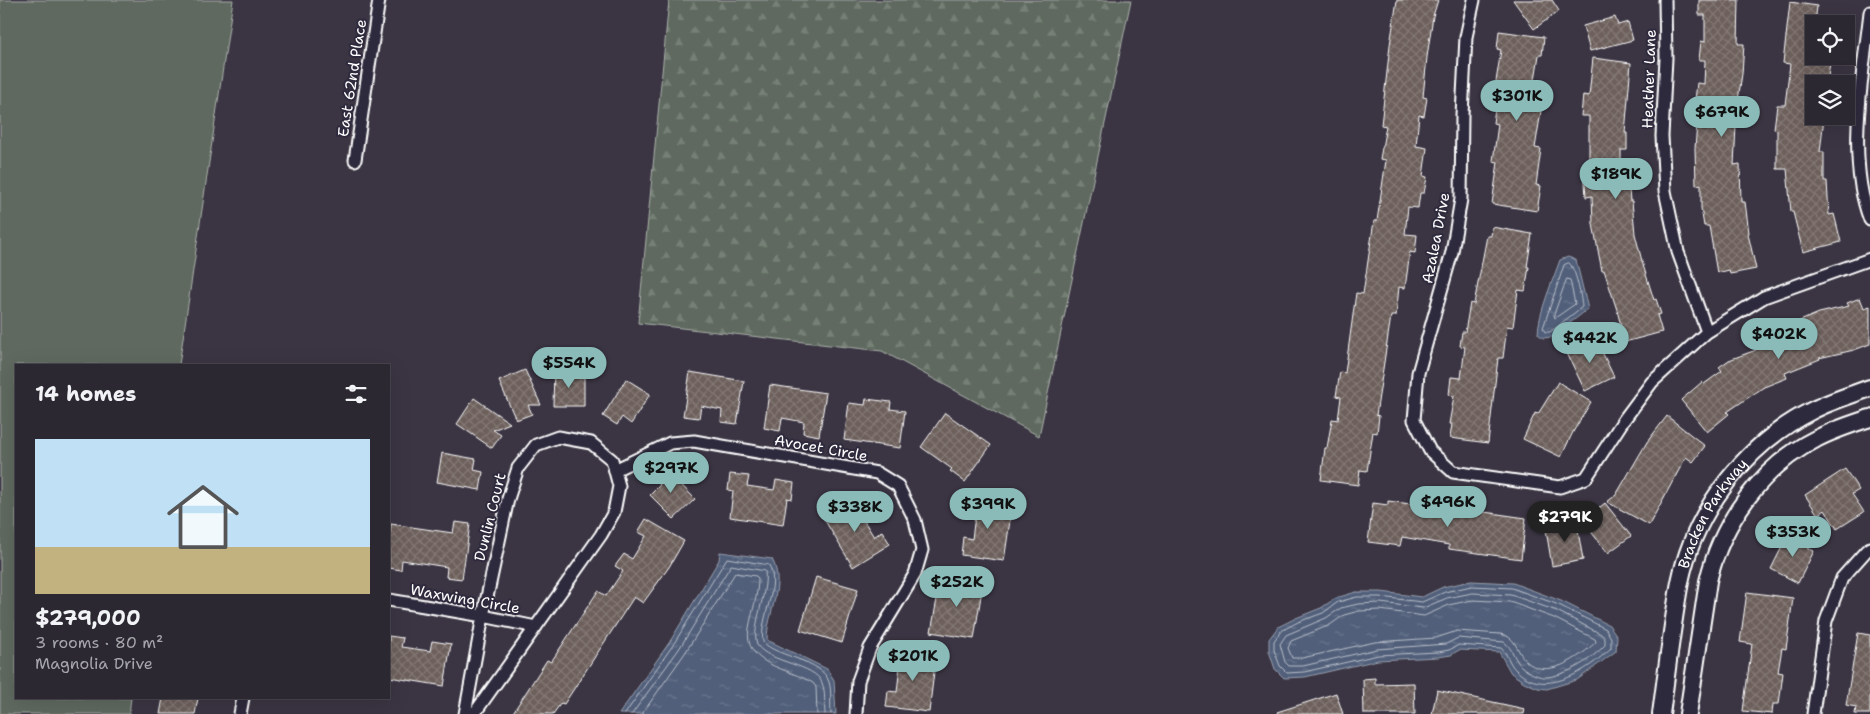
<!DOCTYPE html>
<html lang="en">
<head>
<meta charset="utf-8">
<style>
	:root { --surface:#2c2832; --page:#34303a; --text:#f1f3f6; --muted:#a6a6ac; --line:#48444d; --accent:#8bbbb9 }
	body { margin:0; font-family:"Shantell Sans",sans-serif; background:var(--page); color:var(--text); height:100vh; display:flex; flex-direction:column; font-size:19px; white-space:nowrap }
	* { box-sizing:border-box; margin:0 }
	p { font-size:16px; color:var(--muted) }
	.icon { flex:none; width:28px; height:28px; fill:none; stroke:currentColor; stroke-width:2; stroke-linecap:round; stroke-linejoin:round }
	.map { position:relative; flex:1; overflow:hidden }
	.drawer { position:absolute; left:15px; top:364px; width:375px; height:335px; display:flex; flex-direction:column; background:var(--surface); border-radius:0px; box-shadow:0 5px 20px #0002,0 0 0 1px var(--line) }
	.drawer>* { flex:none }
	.buttons { position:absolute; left:1805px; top:15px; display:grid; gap:10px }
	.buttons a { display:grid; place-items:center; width:50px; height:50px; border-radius:0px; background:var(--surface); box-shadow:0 5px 20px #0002,0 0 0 1px var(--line); font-size:25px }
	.price { position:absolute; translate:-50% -42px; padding:0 11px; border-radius:18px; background:var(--accent); color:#111; font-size:16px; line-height:32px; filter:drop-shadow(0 1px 2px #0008) }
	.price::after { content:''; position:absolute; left:50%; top:30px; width:15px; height:11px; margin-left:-8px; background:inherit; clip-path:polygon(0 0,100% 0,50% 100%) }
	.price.active { background:#222; color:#fff }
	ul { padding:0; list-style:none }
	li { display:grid; align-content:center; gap:10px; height:265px; padding:0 20px }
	li span { display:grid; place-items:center; height:155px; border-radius:0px; color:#555 }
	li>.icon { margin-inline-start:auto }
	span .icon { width:90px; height:90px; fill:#fffc; stroke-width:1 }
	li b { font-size:21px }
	h2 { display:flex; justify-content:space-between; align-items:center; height:60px; padding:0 20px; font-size:21px }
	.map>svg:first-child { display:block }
	.green { fill:#5e695e; stroke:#aeb4ae }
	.forest { fill:url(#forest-firs); stroke:#aeb4ae }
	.water { fill:url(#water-ripples); stroke:#979faf }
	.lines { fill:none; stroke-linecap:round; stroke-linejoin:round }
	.shore { stroke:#b9bfca; stroke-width:1 }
	.building { fill:url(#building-cross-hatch); stroke:#fff }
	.street-casing { stroke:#fff; stroke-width:15 }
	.secondary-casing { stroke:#fff; stroke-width:20 }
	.street { stroke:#2f2a3d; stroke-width:11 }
	.secondary { stroke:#2f2a3d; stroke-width:16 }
	.labels { text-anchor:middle; stroke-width:4; stroke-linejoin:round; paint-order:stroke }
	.street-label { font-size:15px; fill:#fff; stroke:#2f2a3d }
</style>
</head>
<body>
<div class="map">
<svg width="1870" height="714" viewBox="0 0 1870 714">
	<defs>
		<pattern id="forest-firs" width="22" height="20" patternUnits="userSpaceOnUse" patternTransform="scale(1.25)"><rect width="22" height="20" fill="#5e695e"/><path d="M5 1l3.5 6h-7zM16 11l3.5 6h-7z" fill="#768076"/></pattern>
		<pattern id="water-ripples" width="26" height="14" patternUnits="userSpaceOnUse" patternTransform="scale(1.25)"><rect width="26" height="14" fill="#515f7a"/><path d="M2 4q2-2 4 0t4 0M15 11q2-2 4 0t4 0" fill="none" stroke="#6b778e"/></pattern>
		<pattern id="building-cross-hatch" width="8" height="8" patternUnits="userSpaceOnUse" patternTransform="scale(1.25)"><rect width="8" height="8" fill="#6d605b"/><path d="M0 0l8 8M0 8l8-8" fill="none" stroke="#837874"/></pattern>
	</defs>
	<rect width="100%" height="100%" fill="#3b3543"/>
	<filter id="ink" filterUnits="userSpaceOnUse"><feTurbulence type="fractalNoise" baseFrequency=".02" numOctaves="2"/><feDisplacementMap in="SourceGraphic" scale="10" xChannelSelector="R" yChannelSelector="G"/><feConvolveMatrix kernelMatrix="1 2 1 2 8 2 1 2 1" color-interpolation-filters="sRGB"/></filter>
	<g filter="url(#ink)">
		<path class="green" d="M0,0h233l-54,365h-163v333h115l-2,16h-129z"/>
		<path class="forest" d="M669,0h462l-92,436 -157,-85 -244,-28z"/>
		<path class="water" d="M1568,257l8,3 12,49 -36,28 -9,1 -5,-4c0,-20 15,-54 22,-74z
			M720,552l52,7c14,26 -5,54 -5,81l60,29 7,11 2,34h-217l50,-71 50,-83z
			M1471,581l42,2 48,18 48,24 8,11 -1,15 -39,29 -30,9 -9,-1 -14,-6 -13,-9 -12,-21 -40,-2 -8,5 -13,2 -60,3 -73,17 -21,1 -9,-9 -6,-18v-12l9,-12 18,-9 25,-10 15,-10 20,-6h25l41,5 21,-10z"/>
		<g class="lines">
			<path class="shore" d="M1569,263c7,6 12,33 13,44l-32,25h-5l-2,-4 21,-63z
				M1567,279l3,1 5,24 -20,14 -1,-3z
				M1472,586l40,2 47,17 47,24 5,9v10c-24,23 -66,51 -95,22 -7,-6 -8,-16 -15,-22l-42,-3 -10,5 -11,2 -60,3 -74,17 -17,1 -7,-7 -6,-16v-9l7,-10 17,-9 25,-9 15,-11 19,-5h23l42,5 23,-10z
				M1473,593l38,2 46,16 44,23 4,5v6c-14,15 -38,30 -58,32 -8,1 -19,-5 -25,-10 -8,-7 -9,-19 -18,-25l-46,-4 -12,6 -69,5 -74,17h-14l-4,-4 -5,-18 6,-9 40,-17 15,-10 17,-4 22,-1 43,5 24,-10z
				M1473,600l37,2 44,16 41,21 1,3c-16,15 -50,40 -71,18 -9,-10 -9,-24 -25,-26l-43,-3 -21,7 -61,4 -73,16h-10l-4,-10 3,-7 39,-16 14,-10 15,-4 21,-1 44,6 25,-11z
				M625,714l48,-69 54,-87 42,7c12,22 -10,53 -6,77 15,16 59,17 66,40 3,10 1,22 2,32
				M632,714l47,-65 52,-84 34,6c3,24 -14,54 -8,74 12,18 58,19 65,38 4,9 2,22 3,31
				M642,714l43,-61 50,-80 21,3 2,2c0,18 -6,33 -9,50 -7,37 40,40 64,55l3,4 1,27"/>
		</g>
		<path class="building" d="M1397,0h41l-5,16 -6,41 -4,40 4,1 -3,18 -5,-1 -3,31 11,2 -4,28 4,1 -3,16h-4l-2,15 -10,-1 -3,27 12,1 -2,18 -5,-1 -5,36 -6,-1 -3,29h-5l-15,99 3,1 -2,17 -4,-1 -6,39 -7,-1 -2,15 -37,-5 4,-32h2l5,-29 6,1 3,-23 -5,-1 4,-24 5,1 11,-80 7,1 11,-73h3l9,-61 -6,-1 6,-33 -5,-1 9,-80z
			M1513,0h39l7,11 -25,18z
			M1699,0h40l-1,44h6l-2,30 -8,52h2l-2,39 6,-1 1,38h4l4,31 -1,1 8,35 -26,5 -1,-4 -12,3 -8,-47h-5l-3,-18v-24l-5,1 -1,-37 4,-47 -4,-1 2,-17 7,1 1,-24h-6l2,-19 4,1v-27h-6z
			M1790,2l27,4 -2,18h-1v32h17l-4,28h-13v32l10,1 -4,35h4v29h3l2,34 5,-1 7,28 -38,10 -10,-40h-2l-4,-43h-10v-39l-3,-1 3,-24h8l5,-41 -7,-1z
			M1615,17l3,8 10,-3 5,18 -43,11 -7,-25z
			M1499,31l45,6 -2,18h-3l-9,55 11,1 -6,37 6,1 -5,36 5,1 -4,25 -45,-7 6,-42 -5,-1 5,-37 -5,-1 4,-28 -3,-1 7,-44 -4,-1z
			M1593,58l38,5 -6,70h2v17h-6v27l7,-1 2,25h2l3,33 8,31 11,35 2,-1 5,15 -4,1 5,17 -37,10 -8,-32 -13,-40 -2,1 -9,-47 -1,-28 -6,1 -2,-28h5v-53h-8l2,-21 6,1z
			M1492,227l40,7 -5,33h2l-4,24 -7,-1 -5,37 -6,-1 -4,32h-5l-10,85 -38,-5 2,-14h-3l5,-28 -5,-1 2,-18 10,1 4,-31 -5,-1 2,-14h3l5,-29 4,1 13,-68h4z
			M1860,298l4,10 6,-2v38l-16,6 -35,8 1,1 -35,14 2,5 -23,9 -37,25 2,2 -22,18 -26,-32 21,-18 2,2 18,-13 -3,-4 10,-7 27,-10 -3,-7 37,-14 -2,-3 31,-13 30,-7 -2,-3z
			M1595,337l19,40 -29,14 -19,-40z
			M525,370l16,35h-13l4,9 -16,6 -17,-39z
			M554,371l30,1v34h-31z
			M690,372l54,9 -7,43 -16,-2 1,-12 -21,-4 -2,12 -16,-2z
			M626,379l24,15 -19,30 -9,-7 -5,8 -14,-9z
			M1558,382l33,20 -18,30 -12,25 -38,-18 12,-26 3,1z
			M770,385l56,8 -7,43 -16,-3 1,-11 -22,-4 -2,13 -16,-3z
			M474,398l36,25 -17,7 8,5 -9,13 -35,-24z
			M866,399l25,3 -1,7 15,2 -5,37 -56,-8 5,-37 16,2z
			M945,413l46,32 -26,37 -15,-11 2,-2 -31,-22z
			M1667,416l38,30 -12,16 -7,-5 -37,68 -42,-23 9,-7 31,-53z
			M442,453l34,6 -2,11 9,2 -3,18 -43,-8z
			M664,467l31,32 -21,20 -24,-24 10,-10 -7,-7z
			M1845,469l14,21 -7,4 12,18 -27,17 -12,-19 -7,5 -13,-20z
			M730,474l19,2 -2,10 27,4 2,-10 18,3 -2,16 -5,-1 -4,27 -53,-8 3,-26 -5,-1z
			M860,496l8,15 -7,5 13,21 8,-6 8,13 -37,23 -29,-48z
			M970,497l16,2v4l26,4 -8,54 -43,-6 2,-18 9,2 3,-23 -8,-1z
			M1388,501l30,4v-3l29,4 -1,5 23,4 1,-5 56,8 -5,41 -72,-10v-4l-47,-8 -2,9 -32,-4 5,-39 15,2z
			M1605,503l26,33 -23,17 -28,-35 9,-2z
			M646,519l38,22 -15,26 -26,36 -9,-6 -70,107 -3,-1 -8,11h-41l35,-54 4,2 47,-71 8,5 17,-25 -8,-5 9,-12 8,5 14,-23 -8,-4z
			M1576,519l7,41 -31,6 -6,-36 13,-2 -1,-6z
			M455,522l15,2 -8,55 -16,-2 1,-10 -45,-7 -1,10 -12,-2v-27l2,-17 62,9z
			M1790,531l19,10 -3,6 8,4 -16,32 -27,-14z
			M816,577l42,12 -16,54 -42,-13z
			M941,577l42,6 -9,56 -43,-7z
			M1747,592l46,6 -7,51 -4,-1 -4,24 5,1 -4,31h-6l-1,10 -29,-3 9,-67 -12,-2z
			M1858,633l12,2v79h-15l1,-7 -10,-2z
			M389,636l14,2 -2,9 29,4 2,-10 19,3 -7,42 -55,-9z
			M894,651l42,5 -7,56 -43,-5 2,-16 9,1 3,-27 -8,-1z
			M1375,678v6l39,-1 1,31h-51l-1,-35z
			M1437,690l88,19 -1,5h-92z
			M1336,693l7,21h-65l-1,-2z
			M163,698h35l-3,16h-35z"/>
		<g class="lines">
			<defs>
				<path id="street" d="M1474,0l-8,37 -4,78 -1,84 -9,53 -34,121 -4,47 16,31 23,21 107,15 26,-9 37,-57 29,-39 55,-50 57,-35 106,-38
					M1665,0l1,58 -4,78 3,55 13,61 29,80
					M1870,12c-7,63 -24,147 0,208
					M355,160l24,-160
					M615,470l55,-27 24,-2 183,32 21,13 17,34 7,30 -7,24 -45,74 -12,33 -2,33
					M389,600l94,16 53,11
					M240,714l3,-16
					M465,714l18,-98 25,-117 10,-31 18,-23 22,-8 33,6 21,17 7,26 -5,26 -13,23 -127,179
					M1813,714l13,-93 16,-43 24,-27 4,-3"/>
				<g id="secondary">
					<path id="s1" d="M1661,714c6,-44 11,-89 19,-132 15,-73 67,-139 133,-172 18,-9 38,-15 57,-22"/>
					<path d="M1688,714l20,-133c14,-59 54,-115 108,-142 17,-9 36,-15 54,-21"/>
				</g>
			</defs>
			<use href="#street" class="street-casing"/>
			<use href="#secondary" class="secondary-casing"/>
			<use href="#street" class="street"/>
			<use href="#secondary" class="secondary"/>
		</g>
	</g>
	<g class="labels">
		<g class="street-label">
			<text transform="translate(352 78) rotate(-81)" y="5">East 62nd Place</text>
			<text transform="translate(1649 79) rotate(-88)" y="5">Heather Lane</text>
			<text transform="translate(1436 238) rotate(-79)" y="5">Azalea Drive</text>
			<text transform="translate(821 448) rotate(10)" y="5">Avocet Circle</text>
			<text dy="5" stroke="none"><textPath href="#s1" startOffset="210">Bracken Parkway</textPath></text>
			<text transform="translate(490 517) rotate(-76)" y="5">Dunlin Court</text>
			<text transform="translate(465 599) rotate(10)" y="5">Waxwing Circle</text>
		</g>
	</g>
</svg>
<div class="buttons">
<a><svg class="icon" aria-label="locate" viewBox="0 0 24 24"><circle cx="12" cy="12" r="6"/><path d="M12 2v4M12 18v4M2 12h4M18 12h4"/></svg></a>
<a><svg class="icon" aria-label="layers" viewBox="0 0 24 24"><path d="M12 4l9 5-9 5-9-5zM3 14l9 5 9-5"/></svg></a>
</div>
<b class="price" style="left:1517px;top:122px">$301K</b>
<b class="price" style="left:1722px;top:138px">$679K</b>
<b class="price" style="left:1616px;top:200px">$189K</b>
<b class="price" style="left:1779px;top:360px">$402K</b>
<b class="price" style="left:1590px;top:364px">$442K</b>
<b class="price" style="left:569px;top:389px">$554K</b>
<b class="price" style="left:671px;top:494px">$297K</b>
<b class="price" style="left:1448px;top:528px">$496K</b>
<b class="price" style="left:988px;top:530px">$399K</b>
<b class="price" style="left:855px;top:533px">$338K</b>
<b class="price active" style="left:1565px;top:543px">$279K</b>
<b class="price" style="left:1793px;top:558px">$353K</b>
<b class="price" style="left:957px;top:608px">$252K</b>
<b class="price" style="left:913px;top:682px">$201K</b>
<section class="drawer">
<h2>14 homes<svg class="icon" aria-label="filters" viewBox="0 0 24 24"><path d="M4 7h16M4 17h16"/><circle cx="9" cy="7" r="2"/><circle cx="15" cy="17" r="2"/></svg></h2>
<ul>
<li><span style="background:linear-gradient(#bfe0f5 70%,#c2b280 0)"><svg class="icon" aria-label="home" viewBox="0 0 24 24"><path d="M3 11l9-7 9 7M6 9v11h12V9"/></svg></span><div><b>$279,000</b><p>3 rooms · 80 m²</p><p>Magnolia Drive</p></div></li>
</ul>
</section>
</div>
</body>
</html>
